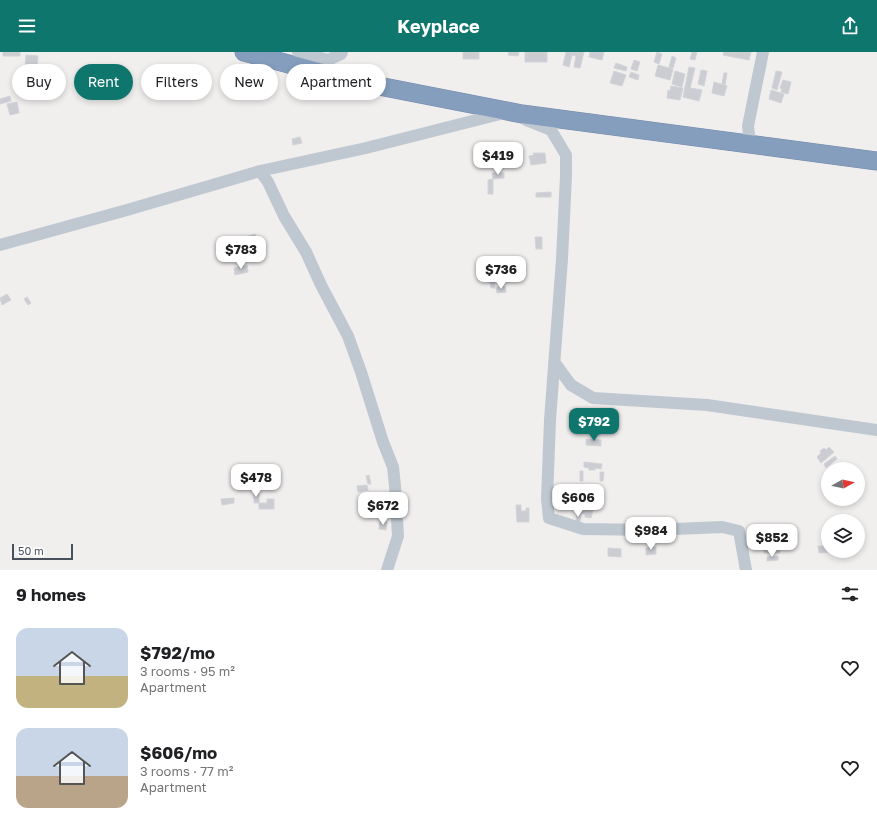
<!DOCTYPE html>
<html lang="en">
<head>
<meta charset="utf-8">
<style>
	:root { --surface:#fff; --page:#f6f6f6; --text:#202124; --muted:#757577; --accent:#0f766e }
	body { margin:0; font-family:"Golos Text",sans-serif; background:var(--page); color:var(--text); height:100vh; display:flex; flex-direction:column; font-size:15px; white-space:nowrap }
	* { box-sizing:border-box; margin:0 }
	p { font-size:13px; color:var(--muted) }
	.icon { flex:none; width:22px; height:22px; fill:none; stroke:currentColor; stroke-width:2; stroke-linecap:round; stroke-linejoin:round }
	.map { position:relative; height:518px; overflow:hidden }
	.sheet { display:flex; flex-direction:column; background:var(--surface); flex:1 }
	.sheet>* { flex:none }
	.hud { position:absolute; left:12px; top:12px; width:400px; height:36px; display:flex; gap:8px }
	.needle { width:26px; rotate:82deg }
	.buttons { position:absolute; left:821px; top:410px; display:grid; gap:8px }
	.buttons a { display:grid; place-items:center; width:44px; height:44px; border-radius:50%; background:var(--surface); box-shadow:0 2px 6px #0003; font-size:20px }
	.scale { position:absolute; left:12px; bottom:10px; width:61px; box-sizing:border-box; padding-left:4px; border:2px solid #46515c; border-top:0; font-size:11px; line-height:14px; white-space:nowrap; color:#46515c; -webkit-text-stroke:3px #fff; paint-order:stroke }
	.price { position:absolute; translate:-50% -34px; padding:0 9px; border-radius:8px; background:#fff; color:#222; font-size:13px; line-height:26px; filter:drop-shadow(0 1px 2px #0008) }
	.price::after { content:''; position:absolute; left:50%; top:24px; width:12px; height:9px; margin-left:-6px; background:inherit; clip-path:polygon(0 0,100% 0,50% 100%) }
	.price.selected { background:var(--accent); color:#fff }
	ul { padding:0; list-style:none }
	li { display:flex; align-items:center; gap:12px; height:100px; padding:0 16px }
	li span { display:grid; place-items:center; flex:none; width:112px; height:80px; border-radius:12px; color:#555 }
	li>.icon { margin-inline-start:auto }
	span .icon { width:48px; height:48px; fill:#fffc; stroke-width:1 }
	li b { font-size:17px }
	h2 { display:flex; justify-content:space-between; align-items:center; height:48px; padding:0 16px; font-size:17px }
	.pill { padding:0 14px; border-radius:18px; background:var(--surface); box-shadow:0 2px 6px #0003; font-size:14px; line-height:36px }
	.pill.selected { background:var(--accent); color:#fff }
	header { display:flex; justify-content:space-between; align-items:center; height:52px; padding:0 16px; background:var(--accent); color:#fff; font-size:18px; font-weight:700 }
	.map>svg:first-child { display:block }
	.building { fill:#cbcdd3; stroke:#d2d4da }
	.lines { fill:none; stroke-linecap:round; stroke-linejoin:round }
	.highway-casing { stroke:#7189aa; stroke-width:19 }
	.minor { stroke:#bfc8d1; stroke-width:12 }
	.highway { stroke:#859ebe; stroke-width:18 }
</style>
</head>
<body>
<header><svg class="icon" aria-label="menu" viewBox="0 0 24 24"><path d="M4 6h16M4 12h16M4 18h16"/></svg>Keyplace<svg class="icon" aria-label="share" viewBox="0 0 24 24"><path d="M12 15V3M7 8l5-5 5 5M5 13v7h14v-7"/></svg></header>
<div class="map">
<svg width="877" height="518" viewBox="0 0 877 518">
	<rect width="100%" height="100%" fill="#f1eeee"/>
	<path class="building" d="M3,0h17v4h-17z
		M463,0h16v7h-16z
		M509,0h10l-1,4 -10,-1z
		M525,0h22v10h-22z
		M566,0h18l-4,16 -6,-1 2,-11 -4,-1 -3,12 -6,-2z
		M590,0h14l-2,8 -13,-3z
		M657,0l5,2 -3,10 -5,-2z
		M692,0h5l-2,8 -5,-1z
		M724,0h27l-2,8 -26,-5z
		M26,3l12,1 -1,13 -12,-2z
		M672,4l4,2 -3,10 -4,-1z
		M634,8l6,2 -3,9 -6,-2z
		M616,11l11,4 -1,4 -12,-3z
		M658,13l15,4 -3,11 -15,-4z
		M689,15l6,1 -5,20 12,2 -3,11 -16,-4z
		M701,18l6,1 -3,15 -6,-2z
		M614,19l12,4 -4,11 -12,-3z
		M675,19l10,3 -3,13 -10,-3z
		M776,19l6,1 -5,18 -5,-2z
		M631,20l8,3 -1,5 -9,-3z
		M724,21h3l-2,12 -3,-1z
		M783,28l8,2 -3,12 -7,-2 1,-3 -2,-1z
		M714,30l13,4 -3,10 -12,-3z
		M671,34l12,2 -3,12 -13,-2 1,-8 2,1z
		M771,38l13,4 -3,9 -12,-4z
		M10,44l1,5 -11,3v-5z
		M17,50l2,11 -9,2 -3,-11z
		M300,85l2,6 -9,2 -1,-6z
		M533,101h12l1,10 -15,2 -2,-9 5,-1z
		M492,121h12v5l-11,1z
		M493,127v15h-5v-14z
		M551,140v5h-15v-4z
		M255,182l2,8 -10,3 -2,-8z
		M535,185h7v12h-6z
		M247,213l1,7 -13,3 -1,-7z
		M501,219l1,6 -8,1 -1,-5z
		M489,227h5l1,9h-4z
		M505,234l1,6 -9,1 -1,-5z
		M7,242l4,6 -9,5 -2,-7z
		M27,245l4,6 -3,2 -4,-6z
		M592,378l8,1v4l-8,-1z
		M586,387l15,1v6l-15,-1z
		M829,395l5,5 -13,11 -4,-6 4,-4 -1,-2 4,-3 2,2z
		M835,404l2,3 -11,9 -2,-4z
		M584,410l18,2 -1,5 -6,-1v2h-6v-2l-5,-1z
		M580,419h3v10h-3z
		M600,420h4l-1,9h-3z
		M369,423l2,9h-3l-2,-8z
		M367,433l1,5 -10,2 -1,-6z
		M582,433h6v5h-6z
		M588,435h11v4l-11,1z
		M254,441h5v10h-5z
		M234,446v5l-12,2 -1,-6z
		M267,447h7v10h-15v-6h8z
		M516,453h5v6h5v-3h3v14h-12z
		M581,456l12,2 -2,8 -6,-1v-3l-5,-1z
		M577,461h4l-1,9h-4z
		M380,469l7,1 -1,8 -7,-1z
		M780,491v10h-16l-1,-9z
		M818,494h10l1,6 -10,1z
		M656,495v7l-10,1v-7z
		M608,496l13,1v8l-13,-1z
		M778,504v4l-11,1v-4z"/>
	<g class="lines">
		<defs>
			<path id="highway" d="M244,0l104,28 174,34 355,47"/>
		</defs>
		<use href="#highway" class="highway-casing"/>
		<path class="minor" d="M298,0l30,8 13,-6 1,-2
			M526,68l25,10 15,25v21l-4,83 -12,161 -3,79 2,19 34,11 69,1 70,-3 17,4 7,39
			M750,92l-2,-18 15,-74
			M260,119l8,11 16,34 22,36 15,33 27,51 13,36 22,70 10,25 2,19 3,50 -11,34
			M0,193l127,-35 133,-39 106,-23 138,-35
			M555,311l16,22 22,13 114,7 170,25"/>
		<use href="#highway" class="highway"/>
	</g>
</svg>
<div class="buttons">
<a><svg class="needle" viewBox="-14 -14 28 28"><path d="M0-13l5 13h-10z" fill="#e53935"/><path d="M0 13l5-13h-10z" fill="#757577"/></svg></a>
<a><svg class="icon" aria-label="layers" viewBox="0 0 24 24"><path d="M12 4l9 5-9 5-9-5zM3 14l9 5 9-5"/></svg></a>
</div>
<div class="scale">50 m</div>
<b class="price" style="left:498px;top:124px">$419</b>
<b class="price" style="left:241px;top:218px">$783</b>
<b class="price" style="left:501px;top:238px">$736</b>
<b class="price selected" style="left:594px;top:390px">$792</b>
<b class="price" style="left:256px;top:446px">$478</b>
<b class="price" style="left:578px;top:466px">$606</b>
<b class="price" style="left:383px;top:474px">$672</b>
<b class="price" style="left:651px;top:499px">$984</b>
<b class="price" style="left:772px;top:506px">$852</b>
<div class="hud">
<a class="pill">Buy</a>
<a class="pill selected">Rent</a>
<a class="pill">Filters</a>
<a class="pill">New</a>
<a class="pill">Apartment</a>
</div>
</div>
<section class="sheet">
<h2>9 homes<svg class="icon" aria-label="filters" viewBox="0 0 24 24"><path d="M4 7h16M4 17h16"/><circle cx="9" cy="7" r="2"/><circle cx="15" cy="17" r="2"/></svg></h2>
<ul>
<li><span style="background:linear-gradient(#c9d6e8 60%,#c2b280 0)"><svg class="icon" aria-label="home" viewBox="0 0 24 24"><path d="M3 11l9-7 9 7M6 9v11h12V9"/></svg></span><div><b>$792/mo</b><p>3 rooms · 95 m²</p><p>Apartment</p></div><svg class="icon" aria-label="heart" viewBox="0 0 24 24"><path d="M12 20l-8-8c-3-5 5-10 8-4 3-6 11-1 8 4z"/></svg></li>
<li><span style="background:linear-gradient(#c9d6e8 60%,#b9a48a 0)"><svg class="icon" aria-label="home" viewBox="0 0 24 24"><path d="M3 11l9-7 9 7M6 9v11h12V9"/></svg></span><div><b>$606/mo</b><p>3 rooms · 77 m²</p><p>Apartment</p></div><svg class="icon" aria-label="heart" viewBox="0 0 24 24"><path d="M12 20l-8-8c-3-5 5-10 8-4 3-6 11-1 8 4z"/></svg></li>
</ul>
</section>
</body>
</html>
